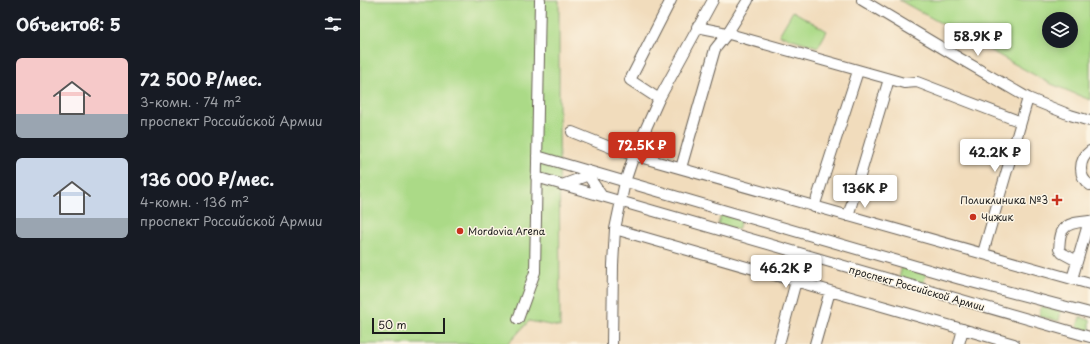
<!DOCTYPE html>
<html lang="ru">
<head>
<meta charset="utf-8">
<style>
	:root { --surface:#171b24; --page:#242831; --text:#f1f3f6; --muted:#9ea1a6; --accent:#c8321e }
	body { margin:0; font-family:"Playpen Sans",sans-serif; background:var(--page); color:var(--text); height:100vh; display:flex; flex-direction:column; font-size:15px; white-space:nowrap }
	* { box-sizing:border-box; margin:0 }
	p { font-size:13px; color:var(--muted) }
	.icon { flex:none; width:22px; height:22px; fill:none; stroke:currentColor; stroke-width:2; stroke-linecap:round; stroke-linejoin:round }
	.map { position:relative; flex:1; overflow:hidden }
	.side { display:flex; flex-direction:column; background:var(--surface); width:360px }
	.side>* { flex:none }
	.fabs { position:absolute; left:682px; top:12px; display:grid; gap:8px }
	.fabs a { display:grid; place-items:center; width:36px; height:36px; border-radius:50%; background:var(--surface); box-shadow:0 2px 10px #0003; font-size:20px }
	.scale { position:absolute; left:12px; bottom:10px; width:73px; box-sizing:border-box; padding-left:4px; border:2px solid #1c1c1c; border-top:0; font-size:11px; line-height:14px; white-space:nowrap; color:#1c1c1c; -webkit-text-stroke:3px #fcf5e5; paint-order:stroke }
	.price { position:absolute; translate:-50% -34px; padding:0 9px; border-radius:4px; background:#fff; color:#222; font-size:13px; line-height:26px; filter:drop-shadow(0 1px 2px #0008) }
	.price::after { content:''; position:absolute; left:50%; top:24px; width:12px; height:9px; margin-left:-6px; background:inherit; clip-path:polygon(0 0,100% 0,50% 100%) }
	.price.selected { background:var(--accent); color:#fff }
	ul { padding:0; list-style:none }
	li { display:flex; align-items:center; gap:12px; height:100px; padding:0 16px }
	li span { display:grid; place-items:center; flex:none; width:112px; height:80px; border-radius:6px; color:#555 }
	li>.icon { margin-inline-start:auto }
	span .icon { width:48px; height:48px; fill:#fffc; stroke-width:1 }
	li b { font-size:17px }
	h2 { display:flex; justify-content:space-between; align-items:center; height:48px; padding:0 16px; font-size:17px }
	main { display:flex; flex:1; min-height:0 }
	.map>svg:first-child { display:block }
	.green { fill:#abda87; stroke:#647b52; fill-rule:evenodd }
	.lines { fill:none; stroke-linecap:round; stroke-linejoin:round }
	.minor-casing { stroke:#675f54; stroke-width:12 }
	.minor { stroke:#fff; stroke-width:10 }
	.poi-dot { fill:#c8321e; stroke:#fcf5e5; stroke-width:1.5 }
	.labels { text-anchor:middle; stroke-width:3; stroke-linejoin:round; paint-order:stroke }
	.poi-label { font-size:10px; fill:#1c1c1c; stroke:#fcf5e5; text-anchor:start }
	.street-label { font-size:10px; fill:#1c1c1c; stroke:#fcf5e5 }
</style>
</head>
<body>
<main>
<section class="side">
<h2>Объектов: 5<svg class="icon" aria-label="filters" viewBox="0 0 24 24"><path d="M4 7h16M4 17h16"/><circle cx="9" cy="7" r="2"/><circle cx="15" cy="17" r="2"/></svg></h2>
<ul>
<li><span style="background:linear-gradient(#f6c9c9 70%,#9aa5b1 0)"><svg class="icon" aria-label="home" viewBox="0 0 24 24"><path d="M3 11l9-7 9 7M6 9v11h12V9"/></svg></span><div><b>72 500 ₽/мес.</b><p>3-комн. · 74 m²</p><p>проспект Российской Армии</p></div></li>
<li><span style="background:linear-gradient(#c9d6e8 75%,#9aa5b1 0)"><svg class="icon" aria-label="home" viewBox="0 0 24 24"><path d="M3 11l9-7 9 7M6 9v11h12V9"/></svg></span><div><b>136 000 ₽/мес.</b><p>4-комн. · 136 m²</p><p>проспект Российской Армии</p></div></li>
</ul>
</section>
<div class="map">
<svg width="730" height="344" viewBox="0 0 730 344">
	<rect width="100%" height="100%" fill="#fcf5e5"/>
	<filter id="ink" filterUnits="userSpaceOnUse"><feTurbulence type="fractalNoise" baseFrequency=".025" numOctaves="2"/><feDisplacementMap in="SourceGraphic" scale="8" xChannelSelector="R" yChannelSelector="G"/><feConvolveMatrix kernelMatrix="1 2 1 2 8 2 1 2 1" color-interpolation-filters="sRGB"/></filter>
	<filter id="wash" filterUnits="userSpaceOnUse"><feTurbulence type="fractalNoise" baseFrequency=".012" numOctaves="4" result="noise"/><feDisplacementMap in="SourceGraphic" scale="16" xChannelSelector="R" yChannelSelector="G"/><feGaussianBlur stdDeviation="0.9" result="paint"/><feColorMatrix in="noise" values="0 0 0 0 0 0 0 0 0 0 0 0 0 0 0 0 0 1.4 0 .05"/><feComposite in="paint" operator="in"/></filter>
	<g filter="url(#wash)">
		<rect width="100%" height="100%" fill="#f1dcbc"/>
		<path class="green" d="M0,0h199v93l1,234 -31,-6 -21,23h-148z
			M539,0h191v100l-41,-17zM689,19h22v22h-22z
			M433,11l34,20 -9,16 -39,-12z
			M361,214l20,6 -3,10 -20,-6z
			M542,267l24,7 -3,11 -24,-7z
			M681,306l20,5 -2,10 -20,-5z
			M720,317l10,3v11l-13,-4z"/>
	</g>
	<g filter="url(#ink)">
		<g class="lines">
			<defs>
				<path id="minor" d="M502,0l97,58 69,40 42,17 20,6
					M337,27l25,5 182,51 13,-1 104,40
					M299,99l-29,-19 41,-80
					M212,132l45,18 30,9 443,125
					M730,151c-12,9 -12,26 0,34
					M177,156l423,123 130,34
					M321,168l34,-119 12,-15 21,-34
					M225,171l17,25
					M176,177l554,160
					M202,185l32,-12
					M454,207l44,-136
					M488,216l41,-137
					M255,229l399,115
					M623,253l45,-155
					M712,279l17,-58c-8,1 -21,1 -26,9 -4,5 -3,14 -4,19l3,4 15,8
					M158,319l17,-47 5,-272
					M252,344l1,-79 2,-36 10,-47 9,-27 25,-56 54,-99
					M419,344l17,-63
					M455,344l15,-53
					M599,344l4,-15"/>
			</defs>
			<use href="#minor" class="minor-casing"/>
			<use href="#minor" class="minor"/>
		</g>
	</g>
	<g class="poi-dot">
		<path d="M695 194h4v4h4v4h-4v4h-4v-4h-4v-4h4z"/>
		<circle cx="613" cy="217" r="4"/>
		<circle cx="100" cy="231" r="4"/>
	</g>
	<g class="labels">
		<g class="poi-label">
			<text x="688" y="204" text-anchor="end">Поликлиника №3</text>
			<text x="621" y="221">Чижик</text>
			<text x="108" y="235">Mordovia Arena</text>
		</g>
		<g class="street-label">
			<text transform="translate(557 288) rotate(16)" y="4">проспект Российской Армии</text>
		</g>
	</g>
</svg>
<div class="fabs">
<a><svg class="icon" aria-label="layers" viewBox="0 0 24 24"><path d="M12 4l9 5-9 5-9-5zM3 14l9 5 9-5"/></svg></a>
</div>
<div class="scale">50 m</div>
<b class="price" style="left:618px;top:57px">58.9K ₽</b>
<b class="price selected" style="left:282px;top:166px">72.5K ₽</b>
<b class="price" style="left:635px;top:173px">42.2K ₽</b>
<b class="price" style="left:505px;top:209px">136K ₽</b>
<b class="price" style="left:426px;top:289px">46.2K ₽</b>
</div>
</main>
</body>
</html>
